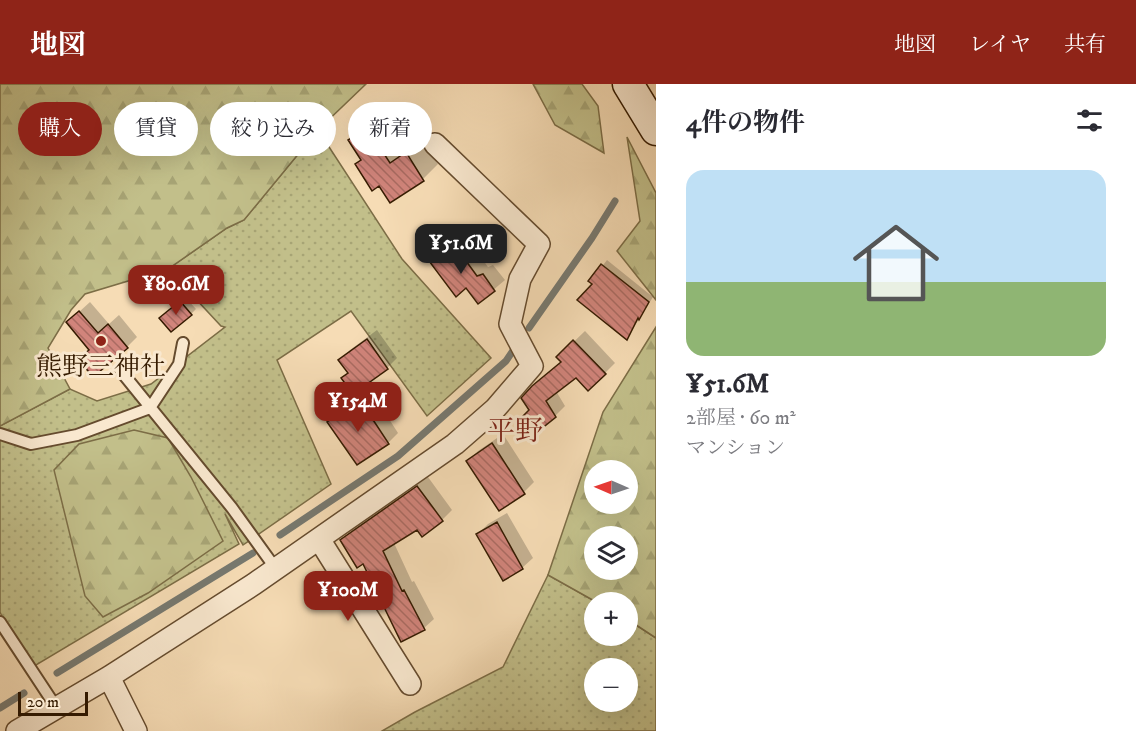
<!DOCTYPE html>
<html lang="ja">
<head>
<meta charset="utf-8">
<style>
	:root { --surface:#fff; --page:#f2f2f3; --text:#2b2b33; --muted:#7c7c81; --line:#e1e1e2; --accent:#8f2418 }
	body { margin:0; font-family:"IM FELL DW Pica","Noto Serif JP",serif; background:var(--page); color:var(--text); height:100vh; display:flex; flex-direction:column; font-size:22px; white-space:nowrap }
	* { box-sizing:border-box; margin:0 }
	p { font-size:20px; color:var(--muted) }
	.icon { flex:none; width:33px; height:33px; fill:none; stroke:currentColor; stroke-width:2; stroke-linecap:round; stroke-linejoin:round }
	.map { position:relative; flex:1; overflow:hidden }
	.side { display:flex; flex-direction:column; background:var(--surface); width:480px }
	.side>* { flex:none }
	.banner { position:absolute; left:18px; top:18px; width:548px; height:54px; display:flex; gap:12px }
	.needle { width:39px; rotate:272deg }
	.buttons { position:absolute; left:584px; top:376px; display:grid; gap:12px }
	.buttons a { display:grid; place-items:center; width:54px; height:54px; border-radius:50%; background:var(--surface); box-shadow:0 6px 24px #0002; font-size:30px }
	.scale { position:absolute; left:18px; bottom:15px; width:70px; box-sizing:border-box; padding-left:6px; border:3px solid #351b01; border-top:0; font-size:16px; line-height:21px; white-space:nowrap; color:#351b01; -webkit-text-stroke:4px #f9e8cf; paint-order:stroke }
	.price { position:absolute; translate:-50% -51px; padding:0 14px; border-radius:12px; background:var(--accent); color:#fff; font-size:20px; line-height:39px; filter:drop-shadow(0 2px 3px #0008) }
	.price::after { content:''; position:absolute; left:50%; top:36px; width:18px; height:14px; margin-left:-9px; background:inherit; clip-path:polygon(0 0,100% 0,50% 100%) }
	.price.selected { background:#222; color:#fff }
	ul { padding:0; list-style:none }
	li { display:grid; align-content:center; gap:12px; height:318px; padding:0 30px }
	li+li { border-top:2px solid var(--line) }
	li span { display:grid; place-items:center; height:186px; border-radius:18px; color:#555 }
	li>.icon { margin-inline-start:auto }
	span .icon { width:108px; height:108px; fill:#fffc; stroke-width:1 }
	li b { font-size:26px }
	h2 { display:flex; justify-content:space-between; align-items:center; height:72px; padding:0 30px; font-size:26px }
	.chip { padding:0 21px; border-radius:27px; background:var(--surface); box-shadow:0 6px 24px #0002; font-size:21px; line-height:54px }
	.chip.selected { background:var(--accent); color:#fff }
	header { display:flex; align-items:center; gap:36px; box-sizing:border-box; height:84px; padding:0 30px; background:var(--accent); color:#fff }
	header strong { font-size:28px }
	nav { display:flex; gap:33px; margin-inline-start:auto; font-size:21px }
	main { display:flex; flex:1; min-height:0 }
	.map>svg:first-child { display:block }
	.grass { fill:url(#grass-dots); stroke:#7c6d46; stroke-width:1.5; fill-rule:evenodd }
	.forest { fill:url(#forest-firs); stroke:#7c6d46; stroke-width:1.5; fill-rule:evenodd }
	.shadow { fill:#0003 }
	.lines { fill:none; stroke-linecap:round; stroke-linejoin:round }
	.stream { stroke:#777970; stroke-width:7 }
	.building { fill:url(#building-back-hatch); stroke:#351b01; stroke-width:1.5 }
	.service-casing { stroke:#654b2e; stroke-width:14 }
	.minor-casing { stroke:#654b2e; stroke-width:24 }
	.secondary-casing { stroke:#351b01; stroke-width:33 }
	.service { stroke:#f9e8cf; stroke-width:10 }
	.minor { stroke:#f9e8cf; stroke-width:21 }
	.secondary { stroke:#f9e8cf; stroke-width:30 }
	.poi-dot { fill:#8f2418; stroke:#f9e8cf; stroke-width:2 }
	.labels { text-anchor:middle; stroke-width:6; stroke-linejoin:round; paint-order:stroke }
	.poi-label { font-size:26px; fill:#351b01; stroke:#f9e8cf }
	.quarter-label { font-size:28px; fill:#7a1f14; stroke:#f9e8cf }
</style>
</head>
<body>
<header>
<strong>地図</strong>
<nav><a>地図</a><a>レイヤ</a><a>共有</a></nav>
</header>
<main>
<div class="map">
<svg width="656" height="647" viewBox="0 0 656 647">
	<defs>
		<pattern id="grass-dots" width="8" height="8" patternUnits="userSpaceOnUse" patternTransform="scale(1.5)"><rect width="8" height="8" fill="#c2bf8a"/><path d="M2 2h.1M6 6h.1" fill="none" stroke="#a7a475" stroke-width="1.8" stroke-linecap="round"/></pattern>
		<pattern id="forest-firs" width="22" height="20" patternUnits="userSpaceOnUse" patternTransform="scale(1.5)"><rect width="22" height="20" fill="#c2bf8a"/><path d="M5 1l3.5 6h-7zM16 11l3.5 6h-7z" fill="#a7a475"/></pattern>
		<pattern id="building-back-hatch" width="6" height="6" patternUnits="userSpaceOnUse" patternTransform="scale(1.5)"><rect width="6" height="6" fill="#d1847b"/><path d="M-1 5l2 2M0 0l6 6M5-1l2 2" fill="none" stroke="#aa6b62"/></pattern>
	</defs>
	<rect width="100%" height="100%" fill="#f6dcb5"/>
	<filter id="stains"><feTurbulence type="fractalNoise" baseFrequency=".00333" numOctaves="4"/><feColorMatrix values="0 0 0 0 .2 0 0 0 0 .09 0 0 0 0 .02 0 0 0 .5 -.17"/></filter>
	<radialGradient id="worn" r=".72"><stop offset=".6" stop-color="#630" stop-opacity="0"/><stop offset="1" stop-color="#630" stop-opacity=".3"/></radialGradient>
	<path class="grass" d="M318,46l84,129 89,99 -64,58 -76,-105 -74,49 54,124 -88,61 -18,-31 14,30 -213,127 -26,-59v-186l70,-37 27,12 54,-17 74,-57 -4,-1 -53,-57 59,-41 17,-8z
		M548,491l50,28h-4v33h33v-17l29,19v93h-274l33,-19 88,-45zM594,585h33v33h-33z"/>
	<path class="forest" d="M0,0h366l-48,46 -74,90 -17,8 -59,41 -83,25 -14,16 -23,38 22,41 -70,37z
		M533,0h49l16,22 6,47 -49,-28z
		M627,53l29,56v107l-39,-49 23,-30z
		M656,243v311l-29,-19v-16h-29l-50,-28 55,-163zM594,387h33v33h-33zM594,453h33v33h-33z
		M134,346l34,8 23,39 32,64 -75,52 -45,24 -18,-21 -31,-126 25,-26z"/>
	<path class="shadow" d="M382,30l23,35 17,-11 16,26 -15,15 -32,22 -12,-17 -22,-20 5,-5 -12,-19 15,-15z
		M464,150l24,33 5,-2 12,15 -26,22 -12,-16 -36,-24z
		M607,176l46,37 -26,41 -33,-54 -3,-3z
		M185,213l11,12 -5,5 -25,-1z
		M90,218l19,22 10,-9 18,22 -10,10 -37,2 -22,-27z
		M377,246l20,28 -10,10 -47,-8 10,-10z
		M585,247l30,32 -26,26 -13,-14 -20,16 9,15 -10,10 -24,-5 2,-24 29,-26 -4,-4z
		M371,307l27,42 -10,10 -59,-21 10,-10z
		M503,350l31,48 -10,10 -24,17 -32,-48 10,-10z
		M428,393l24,33 -10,10 -24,8 -24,15 18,39 2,-1 20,38 -10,9 -60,-66 -22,-22 10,-10z
		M507,429l26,45 -11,10 -19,11 -25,-45 10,-10z"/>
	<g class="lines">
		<path class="stream" d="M529,244l63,-90 23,-37
			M280,451l118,-79 108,-95 10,-15
			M57,589l196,-120
			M0,624l24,-15"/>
	</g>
	<path class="building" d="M367,44l23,35 16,-11 18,29 -34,22 -11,-17 -7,5 -17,-27 6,-4 -13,-20z
		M453,159l24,33 6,-2 12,17 -17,13 -12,-16 -10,9 -27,-36z
		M601,180l48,38 -10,18 -1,-2 -11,22 -50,-40 15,-16 -4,-3z
		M180,217l12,14 -21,17 -12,-14z
		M79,227l19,22 10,-9 20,24 -35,29 -15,-18 11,-9 -23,-28z
		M367,255l21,30 -35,25 -12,-16 7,-5 -10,-13z
		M573,256l33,34 -18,17 -12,-13 -30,23 10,16 -20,16 -16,-14 9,-9 -8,-12 11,-12 29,-24 -5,-5z
		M360,316l29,44 -32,21 -30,-43z
		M492,359l33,51 -26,17 -33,-50z
		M417,402l26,35 -21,16 -5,-7 -34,21 19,40 2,-1 21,40 -24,12 -38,-78 -6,4 -17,-28z
		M497,438l26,47 -20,12 -27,-47z"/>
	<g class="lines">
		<defs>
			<path id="service" d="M120,286l112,138 44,61
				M0,350l31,10 46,-9 73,-27 29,-44 4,-21
				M0,538l56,85"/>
			<path id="minor" d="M319,455l91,145
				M109,593l27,54
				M17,647l92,-54 145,-93 201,-140 40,-35 37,-43 -22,-42 10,-45 19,-35 -104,-100"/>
			<path id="secondary" d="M628,0l28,46"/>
		</defs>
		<use href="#service" class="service-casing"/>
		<use href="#minor" class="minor-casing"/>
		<use href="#secondary" class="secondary-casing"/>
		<use href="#service" class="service"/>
		<use href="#minor" class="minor"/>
		<use href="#secondary" class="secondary"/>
	</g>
	<circle class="poi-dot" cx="101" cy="257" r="6"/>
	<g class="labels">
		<g class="poi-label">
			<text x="101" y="291">熊野三神社</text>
		</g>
		<g class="quarter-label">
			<text x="515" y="356">平野</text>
		</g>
	</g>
	<rect width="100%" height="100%" filter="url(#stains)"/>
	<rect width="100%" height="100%" fill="url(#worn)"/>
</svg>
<div class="buttons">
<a><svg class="needle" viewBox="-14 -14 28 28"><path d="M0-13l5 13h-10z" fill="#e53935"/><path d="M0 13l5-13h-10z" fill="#7c7c81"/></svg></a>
<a><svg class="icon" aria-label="layers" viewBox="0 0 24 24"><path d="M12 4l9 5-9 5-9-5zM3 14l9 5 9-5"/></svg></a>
<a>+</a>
<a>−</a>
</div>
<div class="scale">20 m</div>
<b class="price selected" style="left:461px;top:191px">¥51.6M</b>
<b class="price" style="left:176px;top:232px">¥80.6M</b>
<b class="price" style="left:358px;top:349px">¥154M</b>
<b class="price" style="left:348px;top:538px">¥100M</b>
<div class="banner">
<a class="chip selected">購入</a>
<a class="chip">賃貸</a>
<a class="chip">絞り込み</a>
<a class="chip">新着</a>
</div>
</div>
<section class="side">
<h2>4件の物件<svg class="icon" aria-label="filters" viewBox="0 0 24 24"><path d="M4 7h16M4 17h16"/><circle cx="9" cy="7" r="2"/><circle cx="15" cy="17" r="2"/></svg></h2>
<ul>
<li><span style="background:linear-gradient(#bfe0f5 60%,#8fb573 0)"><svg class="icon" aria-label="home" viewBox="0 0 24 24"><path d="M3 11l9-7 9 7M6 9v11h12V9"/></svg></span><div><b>¥51.6M</b><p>2部屋 · 60 m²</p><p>マンション</p></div></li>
</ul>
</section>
</main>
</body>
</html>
